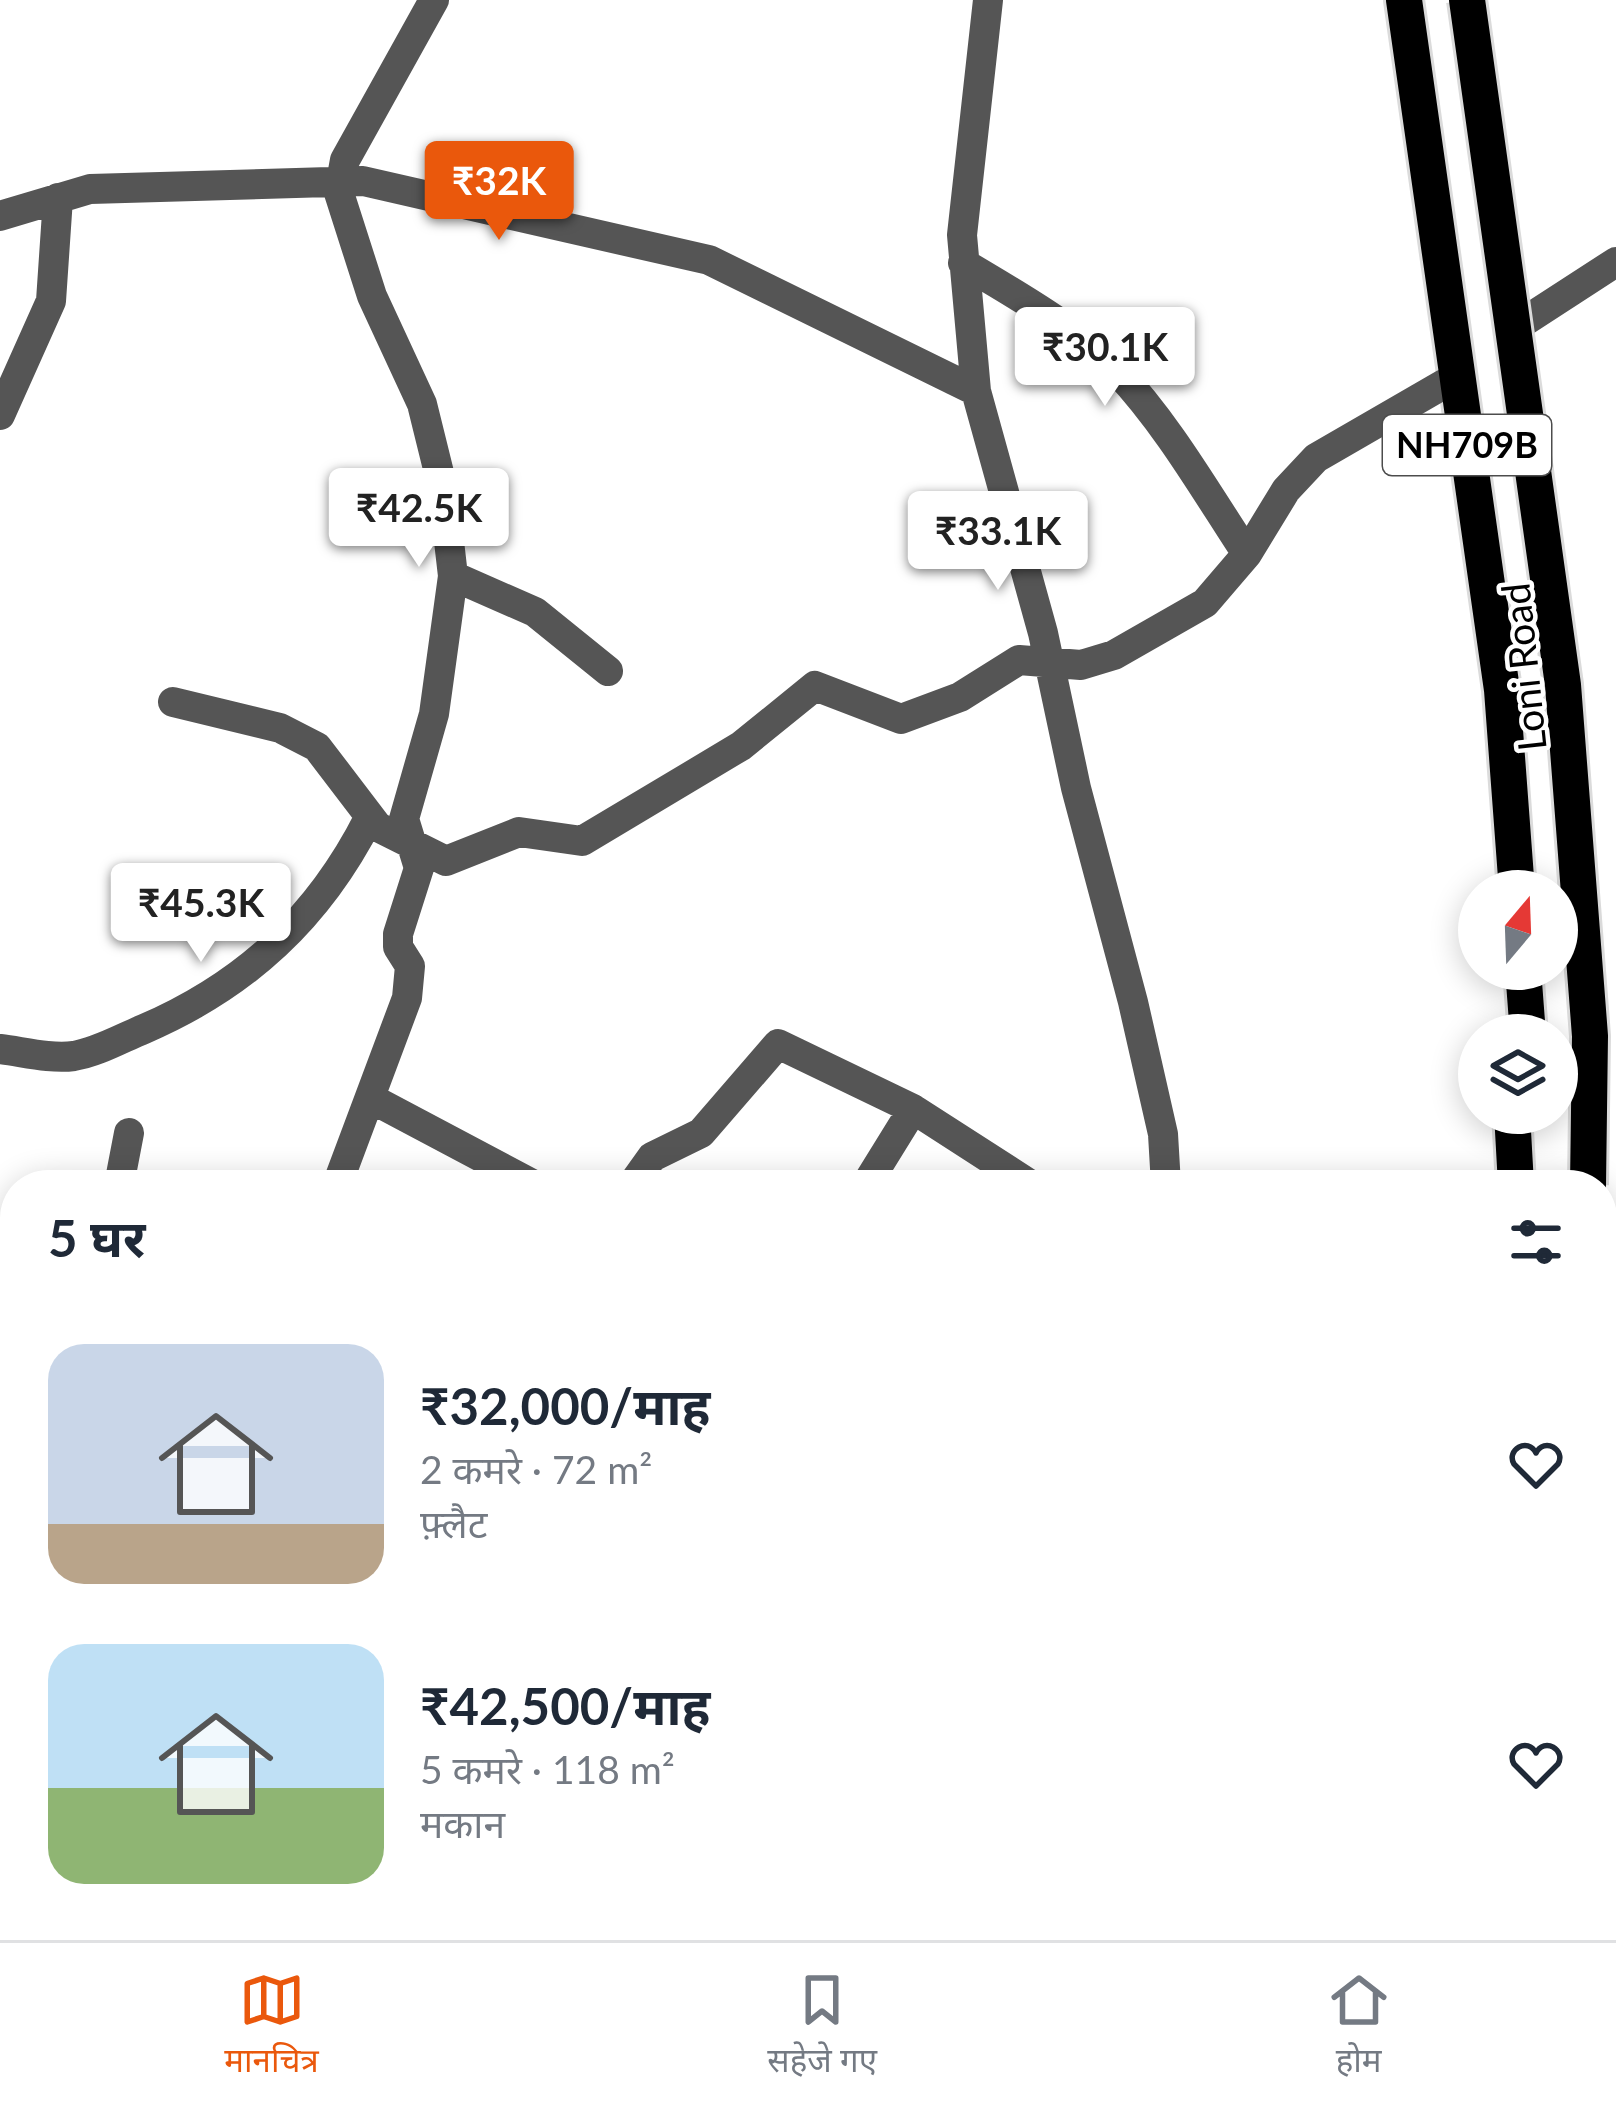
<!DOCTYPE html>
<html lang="hi">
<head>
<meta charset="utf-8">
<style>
	:root { --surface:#fff; --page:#f2f2f3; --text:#1f2937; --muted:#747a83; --line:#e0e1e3; --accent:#ea580c }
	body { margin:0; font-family:Lato,"Noto Sans Devanagari",sans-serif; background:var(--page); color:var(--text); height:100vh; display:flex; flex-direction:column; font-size:45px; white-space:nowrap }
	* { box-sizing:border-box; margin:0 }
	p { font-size:39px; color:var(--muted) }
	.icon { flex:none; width:66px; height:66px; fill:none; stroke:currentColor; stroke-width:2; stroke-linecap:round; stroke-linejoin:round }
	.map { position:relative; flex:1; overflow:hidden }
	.details { position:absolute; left:0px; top:1170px; width:1617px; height:771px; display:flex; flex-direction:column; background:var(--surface); border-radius:48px 48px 0 0; box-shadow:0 6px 30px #0003 }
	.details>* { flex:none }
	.needle { width:78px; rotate:19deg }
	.tools { position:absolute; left:1458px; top:870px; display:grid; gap:24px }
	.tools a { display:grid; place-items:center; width:120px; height:120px; border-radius:50%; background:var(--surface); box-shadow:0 6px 30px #0003; font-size:60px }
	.price { position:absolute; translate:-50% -102px; padding:0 27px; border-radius:12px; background:#fff; color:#222; font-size:39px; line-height:78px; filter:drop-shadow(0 3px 6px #0008) }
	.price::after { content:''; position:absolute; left:50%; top:72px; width:36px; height:27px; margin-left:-18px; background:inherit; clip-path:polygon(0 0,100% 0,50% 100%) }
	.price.current { background:var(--accent); color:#fff }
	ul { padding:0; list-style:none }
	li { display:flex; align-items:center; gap:36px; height:300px; padding:0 48px }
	li span { display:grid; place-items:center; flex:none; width:336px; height:240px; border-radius:36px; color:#555 }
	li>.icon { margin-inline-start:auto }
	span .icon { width:144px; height:144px; fill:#fffc; stroke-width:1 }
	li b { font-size:51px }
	h2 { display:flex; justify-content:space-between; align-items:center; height:144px; padding:0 48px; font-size:51px }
	.dock { display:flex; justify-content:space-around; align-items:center; height:168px; border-top:3px solid var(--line); background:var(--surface); font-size:33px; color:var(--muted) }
	.dock a { display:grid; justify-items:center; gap:6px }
	.dock .current { color:var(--accent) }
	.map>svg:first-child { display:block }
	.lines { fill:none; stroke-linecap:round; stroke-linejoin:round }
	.highway-casing { stroke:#dbdbdb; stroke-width:42 }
	.minor { stroke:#555; stroke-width:30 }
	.highway { stroke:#000; stroke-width:36 }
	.highway-bridge-casing { stroke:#dbdbdb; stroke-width:42; stroke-linecap:butt }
	.highway-bridge { stroke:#000; stroke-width:36 }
	.labels { text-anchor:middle; stroke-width:9; stroke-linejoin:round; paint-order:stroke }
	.shield { fill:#fff; stroke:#4c4c4c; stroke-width:3 }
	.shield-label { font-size:36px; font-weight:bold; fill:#000 }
	.street-label { font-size:39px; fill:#000; stroke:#fff }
</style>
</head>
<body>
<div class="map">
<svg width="1616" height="1940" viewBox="0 0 1616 1940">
	<rect width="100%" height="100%" fill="#fff"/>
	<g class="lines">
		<defs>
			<path id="highway" d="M1404,0l98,690 15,201
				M1523,969l5,66
				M1512,1113l4,72
				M1329,1940l7,-14
				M1397,1940l6,-14"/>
		</defs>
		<use href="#highway" class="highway-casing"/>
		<path class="minor" d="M988,0l-26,235 14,156 67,242 33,155 57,214 30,132 3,51
			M0,216l90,-27 273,-8 346,79 267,131
			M963,263c53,32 110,63 154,108 51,54 89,121 130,183
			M1514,328l102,-66
			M0,415l51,-114 7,-103
			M453,576l82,36 73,59
			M173,702l107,26 37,19 61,80 68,34 73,-29 63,9 159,-95 74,-60 86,33 59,-22 59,-37 62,5 33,-10 91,-52 42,-49 39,-64 30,-32 128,-74
			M0,1049c24,3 50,10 74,7 24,-4 48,-18 70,-27 102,-44 175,-112 225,-211
			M370,1098l164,87
			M119,1185l10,-52
			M337,1185l70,-187 3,-32 -12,-19v-13l21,-66 -15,-49 30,-105 19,-138 -10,-87 -21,-85 -50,-108 -33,-103 6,-33 89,-160
			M632,1185l20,-28 49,-24 77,-89 135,65 118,76
			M866,1185l47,-76
			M0,1322l15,-15
			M1602,1399l14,-15
			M0,1520l15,9
			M1602,1564l14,-7
			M0,1764l15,12
			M185,1926l15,14
			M613,1926l17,14
			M0,1934l15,-28
			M761,1940l5,-14
			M1088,1940l7,-14"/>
		<use href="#highway" class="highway"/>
		<defs>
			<path id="highway-bridge" d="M1467,0l96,685 27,351 -2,149"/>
		</defs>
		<use href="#highway-bridge" class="highway-bridge-casing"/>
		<use href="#highway-bridge" class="highway-bridge"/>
	</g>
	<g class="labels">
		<rect class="shield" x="1383" y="415" width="168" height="60" rx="9"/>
		<g class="shield-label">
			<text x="1467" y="458">NH709B</text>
		</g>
		<g class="street-label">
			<text transform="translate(1524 667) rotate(-96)" y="14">Loni Road</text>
		</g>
	</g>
</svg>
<div class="tools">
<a><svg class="needle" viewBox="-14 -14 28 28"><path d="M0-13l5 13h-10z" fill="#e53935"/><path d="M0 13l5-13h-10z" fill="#747a83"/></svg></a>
<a><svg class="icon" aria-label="layers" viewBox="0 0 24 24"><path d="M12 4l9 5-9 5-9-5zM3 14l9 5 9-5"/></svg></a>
</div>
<b class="price current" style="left:499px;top:243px">₹32K</b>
<b class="price" style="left:1105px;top:409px">₹30.1K</b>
<b class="price" style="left:419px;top:570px">₹42.5K</b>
<b class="price" style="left:998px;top:593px">₹33.1K</b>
<b class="price" style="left:201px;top:965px">₹45.3K</b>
<section class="details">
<h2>5 घर<svg class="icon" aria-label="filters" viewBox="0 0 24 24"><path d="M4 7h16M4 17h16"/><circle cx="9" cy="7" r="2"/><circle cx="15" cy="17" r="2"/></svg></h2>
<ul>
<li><span style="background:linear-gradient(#c9d6e8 75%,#b9a48a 0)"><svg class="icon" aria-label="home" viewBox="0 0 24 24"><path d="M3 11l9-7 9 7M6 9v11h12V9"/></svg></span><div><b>₹32,000/माह</b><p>2 कमरे · 72 m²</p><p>फ़्लैट</p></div><svg class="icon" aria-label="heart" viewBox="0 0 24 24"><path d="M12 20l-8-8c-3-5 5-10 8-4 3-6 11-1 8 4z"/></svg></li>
<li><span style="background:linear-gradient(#bfe0f5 60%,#8fb573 0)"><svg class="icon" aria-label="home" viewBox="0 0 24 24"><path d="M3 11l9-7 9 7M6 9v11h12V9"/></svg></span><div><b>₹42,500/माह</b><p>5 कमरे · 118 m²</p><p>मकान</p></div><svg class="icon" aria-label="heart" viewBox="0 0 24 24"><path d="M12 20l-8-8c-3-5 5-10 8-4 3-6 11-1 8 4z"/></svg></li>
</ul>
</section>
</div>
<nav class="dock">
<a class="current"><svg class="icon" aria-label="map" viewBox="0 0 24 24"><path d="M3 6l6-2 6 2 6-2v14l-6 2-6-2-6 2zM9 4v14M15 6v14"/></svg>मानचित्र</a>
<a><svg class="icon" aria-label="saved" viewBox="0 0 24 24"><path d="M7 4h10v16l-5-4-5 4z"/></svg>सहेजे गए</a>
<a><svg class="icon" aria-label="home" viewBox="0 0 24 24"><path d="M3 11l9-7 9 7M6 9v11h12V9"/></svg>होम</a>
</nav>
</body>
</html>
